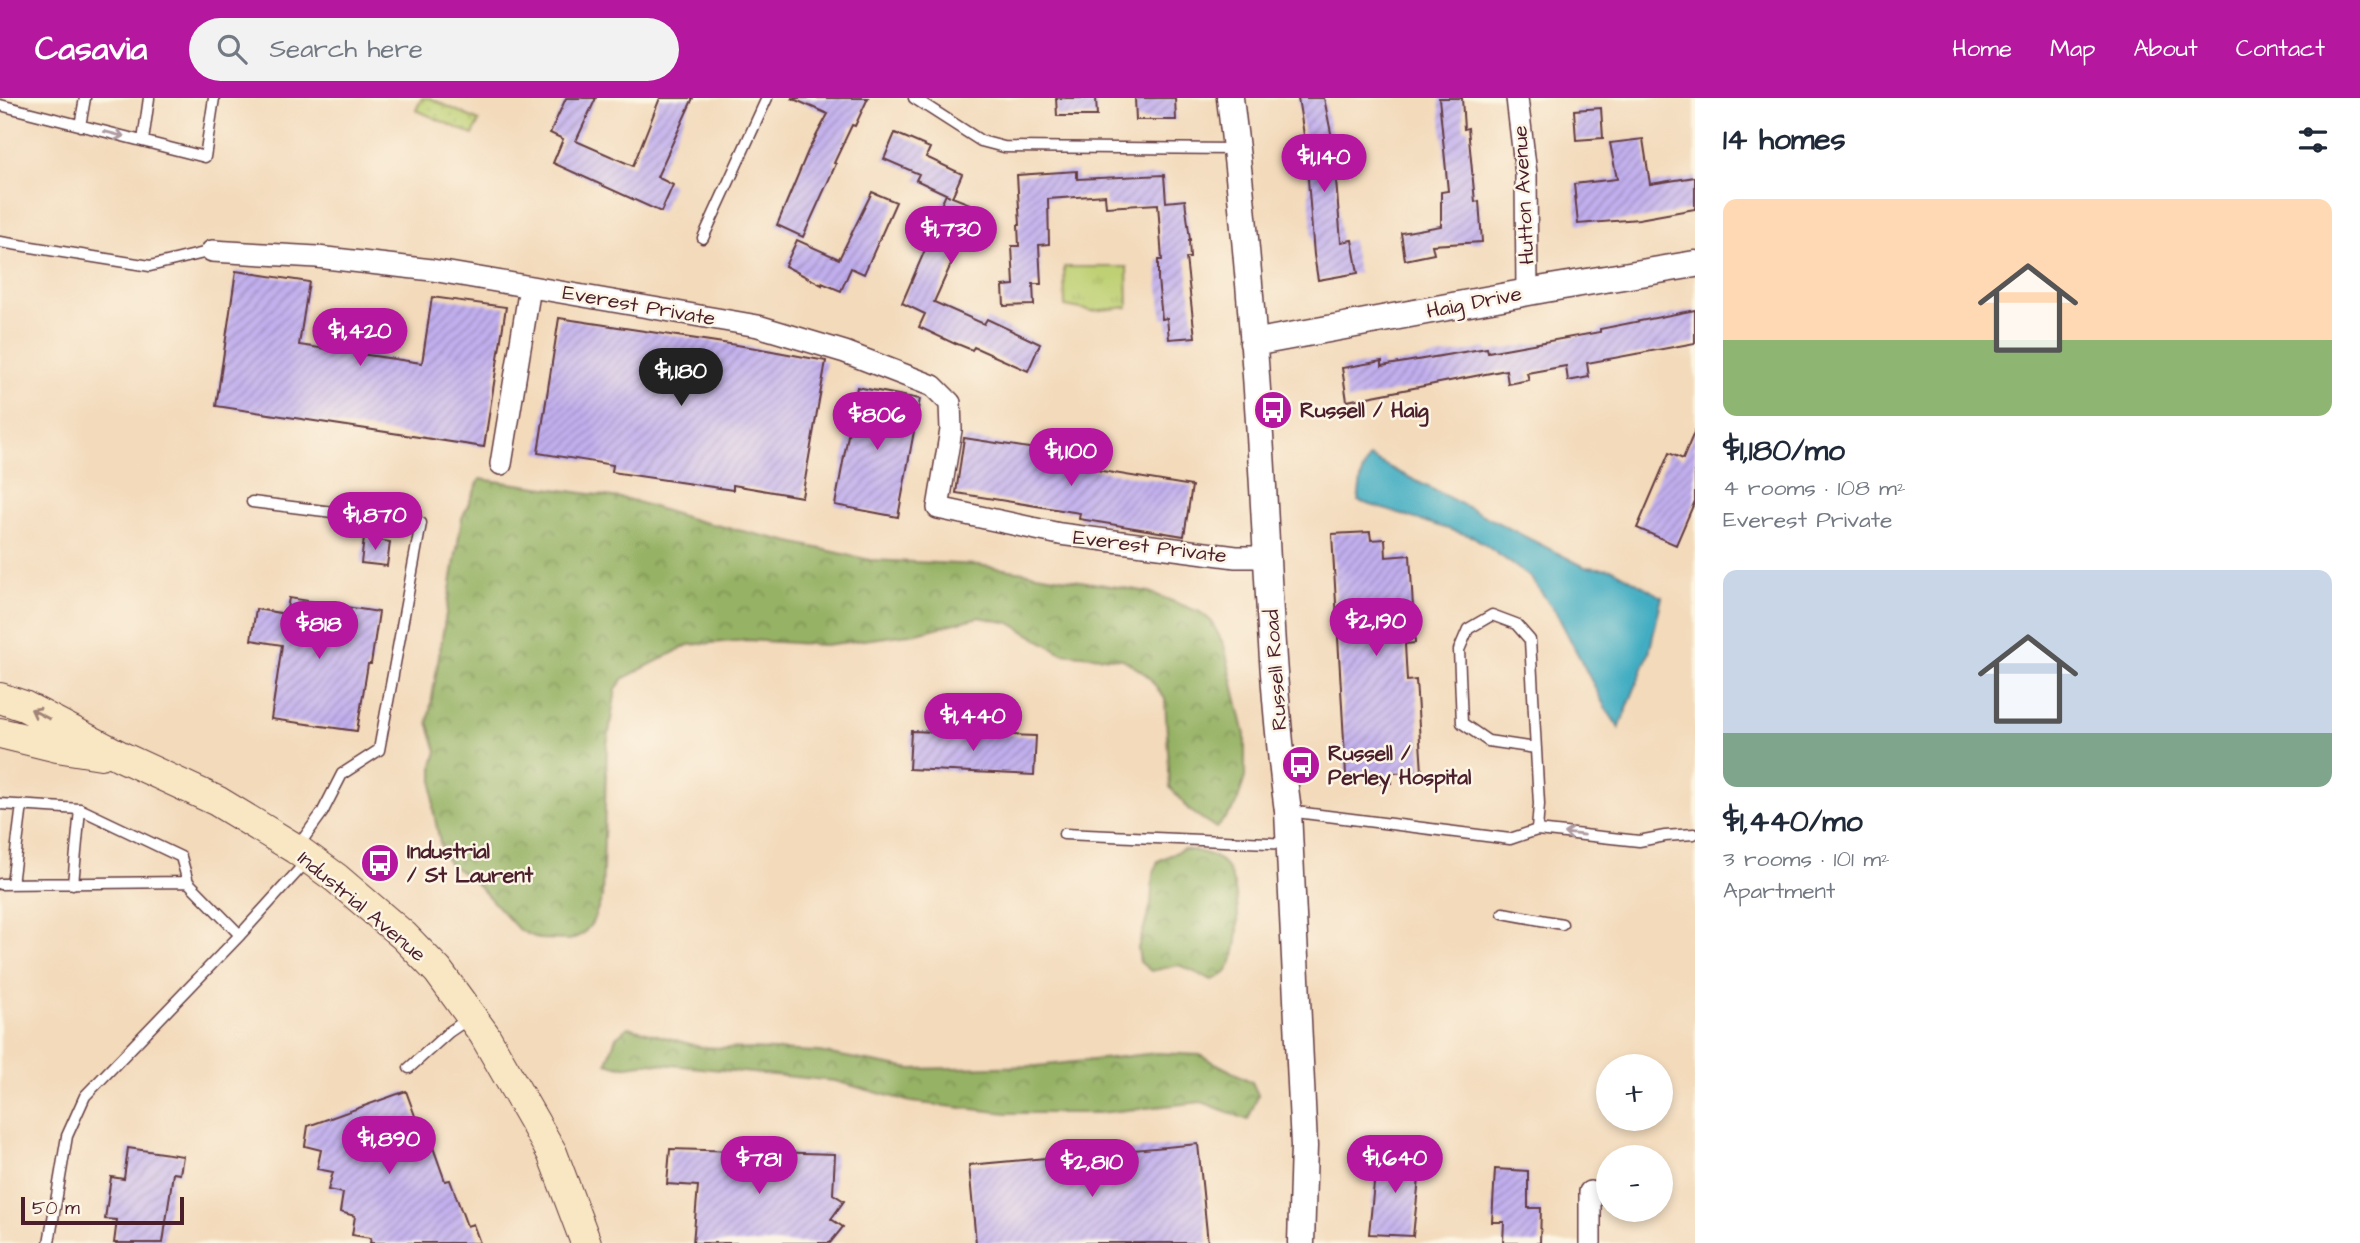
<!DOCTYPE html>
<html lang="en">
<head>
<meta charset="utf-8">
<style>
	:root { --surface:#fff; --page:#f2f2f3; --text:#1f2937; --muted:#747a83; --accent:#b5179e }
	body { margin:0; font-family:"Architects Daughter",sans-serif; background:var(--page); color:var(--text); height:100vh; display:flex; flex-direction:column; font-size:26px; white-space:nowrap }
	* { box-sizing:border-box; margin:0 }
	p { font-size:23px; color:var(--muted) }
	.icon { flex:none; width:38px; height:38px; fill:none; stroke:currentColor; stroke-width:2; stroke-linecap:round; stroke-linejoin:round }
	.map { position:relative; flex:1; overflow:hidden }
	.side { display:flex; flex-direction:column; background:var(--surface); width:665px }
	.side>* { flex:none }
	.tools { position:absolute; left:1596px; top:956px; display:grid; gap:14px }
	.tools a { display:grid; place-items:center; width:77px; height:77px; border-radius:50%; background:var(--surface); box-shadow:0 4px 10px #0003; font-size:35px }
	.scale { position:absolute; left:21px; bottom:18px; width:163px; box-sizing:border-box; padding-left:7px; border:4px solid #4a1f2b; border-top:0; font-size:19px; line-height:24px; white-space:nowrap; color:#4a1f2b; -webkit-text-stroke:5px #fcf5e5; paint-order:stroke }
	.price { position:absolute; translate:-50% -60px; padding:0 16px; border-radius:24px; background:var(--accent); color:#fff; font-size:23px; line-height:46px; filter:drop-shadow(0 2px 4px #0008) }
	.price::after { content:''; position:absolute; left:50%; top:42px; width:21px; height:16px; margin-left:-10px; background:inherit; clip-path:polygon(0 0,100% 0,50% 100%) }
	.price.current { background:#222; color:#fff }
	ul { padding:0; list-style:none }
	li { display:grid; align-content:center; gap:14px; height:371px; padding:0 28px }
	li span { display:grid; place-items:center; height:217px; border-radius:14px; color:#555 }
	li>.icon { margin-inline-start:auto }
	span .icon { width:126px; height:126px; fill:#fffc; stroke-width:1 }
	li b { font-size:30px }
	h2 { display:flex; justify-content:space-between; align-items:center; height:84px; padding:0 28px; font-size:30px }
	header { display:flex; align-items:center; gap:42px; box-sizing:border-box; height:98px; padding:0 35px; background:var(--accent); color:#fff }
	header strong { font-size:33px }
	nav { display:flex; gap:38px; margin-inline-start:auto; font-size:24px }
	.search { width:490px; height:63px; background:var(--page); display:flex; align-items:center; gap:18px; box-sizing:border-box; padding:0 24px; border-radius:38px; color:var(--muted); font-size:26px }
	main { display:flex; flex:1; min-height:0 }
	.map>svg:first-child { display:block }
	.grass { fill:url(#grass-dots); stroke:#84784f; stroke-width:2 }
	.forest { fill:url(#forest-crowns); stroke:#706848; stroke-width:2 }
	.park { fill:url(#park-tufts); stroke:#84784f; stroke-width:2 }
	.water { fill:#43adc2; stroke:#466676; stroke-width:2 }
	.building { fill:url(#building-hatch) }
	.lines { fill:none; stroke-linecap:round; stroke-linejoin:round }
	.service-casing { stroke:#633b41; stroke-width:13 }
	.minor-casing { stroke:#633b41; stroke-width:24 }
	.tertiary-casing { stroke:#633b41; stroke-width:29 }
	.secondary-casing { stroke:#633b41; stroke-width:32 }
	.service { stroke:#fff; stroke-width:10 }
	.minor { stroke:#fff; stroke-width:21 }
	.tertiary { stroke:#fff; stroke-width:26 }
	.secondary { stroke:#f9e7c3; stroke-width:30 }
	.oneway { stroke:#ae9aa0 }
	.oneway2 { stroke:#a28377 }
	.labels { text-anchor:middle; stroke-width:5; stroke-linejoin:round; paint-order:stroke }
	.street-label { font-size:21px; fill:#4a1f2b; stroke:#fcf5e5 }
	.poi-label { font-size:21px; font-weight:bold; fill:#4a1f2b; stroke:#fcf5e5; text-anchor:start }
</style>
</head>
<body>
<header>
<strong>Casavia</strong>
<div class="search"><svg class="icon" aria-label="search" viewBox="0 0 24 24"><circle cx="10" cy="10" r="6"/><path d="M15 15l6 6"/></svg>Search here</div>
<nav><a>Home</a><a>Map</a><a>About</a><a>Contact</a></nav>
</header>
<main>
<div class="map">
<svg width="1695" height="1145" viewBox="0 0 1695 1145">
	<defs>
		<pattern id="grass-dots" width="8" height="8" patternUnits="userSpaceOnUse" patternTransform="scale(1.75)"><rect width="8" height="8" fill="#bed073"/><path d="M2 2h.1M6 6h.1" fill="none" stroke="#a5b264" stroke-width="1.8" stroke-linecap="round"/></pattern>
		<pattern id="forest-crowns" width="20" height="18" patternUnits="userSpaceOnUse" patternTransform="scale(1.75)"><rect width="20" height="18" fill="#96b265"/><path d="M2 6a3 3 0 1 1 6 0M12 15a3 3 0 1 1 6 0" fill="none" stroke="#7c9053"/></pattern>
		<pattern id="park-tufts" width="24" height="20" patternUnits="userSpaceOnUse" patternTransform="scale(1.75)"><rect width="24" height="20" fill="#bed073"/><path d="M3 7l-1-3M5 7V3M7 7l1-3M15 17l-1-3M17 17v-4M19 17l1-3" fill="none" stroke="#a5b264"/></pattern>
		<pattern id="building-hatch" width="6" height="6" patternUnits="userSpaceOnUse" patternTransform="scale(1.75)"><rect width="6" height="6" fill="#c1afee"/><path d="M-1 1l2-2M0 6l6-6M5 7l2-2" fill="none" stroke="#9f8ec1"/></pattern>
	</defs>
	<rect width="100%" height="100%" fill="#fcf5e5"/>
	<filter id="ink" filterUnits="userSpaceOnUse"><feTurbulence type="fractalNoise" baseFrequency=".0143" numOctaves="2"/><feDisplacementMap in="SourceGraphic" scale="14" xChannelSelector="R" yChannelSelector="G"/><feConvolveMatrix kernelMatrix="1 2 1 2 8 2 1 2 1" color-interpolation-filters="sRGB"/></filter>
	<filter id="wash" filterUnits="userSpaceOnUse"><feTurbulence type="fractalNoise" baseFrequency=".00686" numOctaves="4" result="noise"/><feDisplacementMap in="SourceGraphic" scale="28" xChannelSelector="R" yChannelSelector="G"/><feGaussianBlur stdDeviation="1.57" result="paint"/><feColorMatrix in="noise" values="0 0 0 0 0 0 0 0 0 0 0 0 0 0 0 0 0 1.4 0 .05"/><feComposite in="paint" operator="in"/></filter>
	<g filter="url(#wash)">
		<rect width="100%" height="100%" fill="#f3dabb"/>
		<path class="grass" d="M422,0h8l49,23 -6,14 -57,-25z"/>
		<path class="forest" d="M480,381l147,20 71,22 172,39 109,5 170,27 51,20 11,9 13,24 21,90v42l-9,29 -20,22 -27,-18 -19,-23 -5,-88 -17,-23 -25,-17 -61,-6 -52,-30 -31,-6 -62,16 -92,12 -78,-5 -59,5 -64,33 -8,11 -9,56 -5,153 -10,25 -9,11 -13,6 -31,-1 -20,-9 -44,-48 -26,-19 -7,-11 -9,-43v-44l4,-14 -9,-29 34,-204z
			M1183,751c12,1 31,5 40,14 19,19 20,90 3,109 -3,4 -9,6 -14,8l-33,-15 -28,6 -11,-9 -2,-14 13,-43 2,-31 5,-13z
			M628,929l73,20 118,5 92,17 126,-3 120,-13 43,2 52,27 6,13 -10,25 -46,-18 -103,11h-92l-96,-11 -76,-21 -185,-18 -30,4 -13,-4 9,-26z"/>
		<path class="park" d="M1064,169h63l1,40 -36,4 -27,-5z"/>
		<path class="water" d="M1369,359l216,110 28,2 49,28 -13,56 -30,75 -14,-21 -48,-93 -27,-37 -56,-40 -116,-36 4,-28z"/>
		<g id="blocks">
			<path class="building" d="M566,0h30l-20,43 57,25 27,-68h33l-36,79 16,8 -12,27 -108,-49 10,-24 -13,-6z
				M791,0h77l-13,28 -3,-1 -18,38 2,1 -33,73 -26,-12 31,-74 20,-37z
				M1056,0h40l1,18h-40z
				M1135,0h40l1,22h-40z
				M1298,0h26l9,45 8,99 11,-2 6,33 -40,7 -4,-25 -9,-114z
				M1439,0h23l2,31 4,-1 7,74 4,-1 3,41 -50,3 2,9 -29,6 -4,-27 40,-7v-34l7,-1z
				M1601,10l2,30 -27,2 -2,-30z
				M895,35l35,15 -4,9 36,17 -10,23 18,7 -8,18 5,3 -8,16 2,1 -27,60 50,22 3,-5 53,25 -12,27 -54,-24 -2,3 -17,-7v1l-36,-17 6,-13 -23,-11 39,-90 -3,-1 8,-18 4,2 -34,-16 3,-6 -35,-15z
				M1643,41l7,45 45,-7v32l-56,10 -61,5 -4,-40 43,-5 -7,-36z
				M1077,73v8l87,-4 2,27 19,-2 5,40h-1l1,18h-4l9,79 -26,2 -2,-21 -5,1 -4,-40v-19h4l-4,-56 -52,3 -1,-12 -57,4 1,45 -10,1 2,39h-8l1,21 -30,1 -1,-20 11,-1 -2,-39h7l-1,-21h2l-3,-50z
				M872,94l24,10 -32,72 -13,-6 -10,23 -19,-8v2l-37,-19 12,-26 42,19z
				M236,173l73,11 -10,63 123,18 10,-66 74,10 -22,140 -268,-41z
				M1695,212v33l-108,20 2,14 -21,4 -2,-15 -39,7 2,7 -21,4 -2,-14 -159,31 -5,-33 40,-7v5l105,-18 1,4 112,-20v-3z
				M559,220l197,30 70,13 -24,136 -69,-12v5l-121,-18 1,-7 -75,-12z
				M857,289l63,12 -22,118 -63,-12z
				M1695,332v71l-19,44 -39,-17 32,-75 14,6z
				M964,340l104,16 -2,11 126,21 -8,50 -105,-17 1,-6 -124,-20z
				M1370,434l1,8 14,-1 1,18 24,-2 5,88 -10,1 2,37 9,-1 6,92 -32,1 1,10 -25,1 -1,-10 -19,1 -14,-241z
				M364,440l26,4 -3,24 -26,-3z
				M289,500l90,14 -8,52h-3l-11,67 -86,-12 11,-74 -31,-5 5,-31 30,5z
				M911,633l125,5 -2,39 -125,-6z
				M406,993l17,47 6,-2 16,45 5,-1 17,46 6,-2 7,19h-110l1,-5 -19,-3 3,-19 -15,-4 3,-19 -15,-3 5,-18 -16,-3 4,-19 -16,-4 3,-20z
				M1198,1046l10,99h-232l-7,-78z
				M128,1050l55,8 -3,18 -7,-1 -10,70h-49l3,-23 -12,-1 6,-42 13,2z
				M670,1051l165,5 -2,40 11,7 -13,18 12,8 -13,16h-137l5,-57 -31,-2z
				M1377,1055l44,6 -8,77 -44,-2z
				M1495,1071l33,2v37h13l-1,35h-37l1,-21h-12z"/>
		</g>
	</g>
	<g filter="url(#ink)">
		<use href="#blocks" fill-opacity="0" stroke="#633b41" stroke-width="2"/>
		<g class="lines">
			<defs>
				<path id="service" d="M914,0l67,43 23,6 230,2
					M0,7l205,52 9,-59
					M80,28l5,-28
					M143,43l6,-43
					M703,140l64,-140
					M0,144l150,24 62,-15
					M252,404l169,21 -42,227 -37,24 -20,39 -26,36
					M1536,650l-48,-7 -26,-18 -3,-73 9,-21 24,-14 24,9 14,16 9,164 -2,26
					M0,706l80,5 101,48 7,25 52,53
					M1288,713l222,28 27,-9 102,11 26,-5 29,-2
					M1064,736l226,10
					M0,786l188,-2
					M12,786l10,-79
					M73,786l7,-75
					M1503,815l59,11
					M409,970l40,-36 19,-13
					M49,1145l18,-107 18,-40 155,-161 67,-74"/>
				<path id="minor" d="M1517,0l9,76 1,119
					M212,153l105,6 115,13 326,56 87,26 88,34 17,17 1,27 -13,78 122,26 176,23h30
					M501,366l29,-177
					M1590,1094v51"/>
				<path id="tertiary" d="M1230,0c14,112 23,225 30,338 8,125 11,251 28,375l16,335 -3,97
					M1253,245l292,-54 150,-25"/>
				<path id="secondary" d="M0,600l24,8 98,51 95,44 79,48 40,29 68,58 34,35 46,63 68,119 34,90
					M0,635l57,14 44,7"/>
			</defs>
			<use href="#service" class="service-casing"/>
			<use href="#minor" class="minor-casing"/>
			<use href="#tertiary" class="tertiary-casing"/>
			<use href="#secondary" class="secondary-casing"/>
			<use href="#service" class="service"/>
			<use href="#minor" class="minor"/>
			<use href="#tertiary" class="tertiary"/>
			<use href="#secondary" class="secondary"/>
		</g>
		<defs><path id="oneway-shaft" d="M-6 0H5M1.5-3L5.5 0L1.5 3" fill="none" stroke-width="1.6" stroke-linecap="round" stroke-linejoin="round" transform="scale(1.75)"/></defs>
		<g class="oneway">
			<use href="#oneway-shaft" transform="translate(114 36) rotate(14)"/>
			<use href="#oneway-shaft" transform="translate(1574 736) rotate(-174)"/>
		</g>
		<use class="oneway2" href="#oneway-shaft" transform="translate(40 616) rotate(-152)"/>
	</g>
	<defs>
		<symbol id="bus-disc" viewBox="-11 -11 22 22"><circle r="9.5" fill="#b5179e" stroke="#fcf5e5"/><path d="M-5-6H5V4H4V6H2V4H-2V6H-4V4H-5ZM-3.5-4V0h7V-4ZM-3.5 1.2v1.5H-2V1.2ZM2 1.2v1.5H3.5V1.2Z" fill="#fff"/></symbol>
	</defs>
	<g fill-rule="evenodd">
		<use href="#bus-disc" x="1251" y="290" width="44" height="44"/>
		<use href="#bus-disc" x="1279" y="645" width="44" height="44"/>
		<use href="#bus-disc" x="358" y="743" width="44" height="44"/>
	</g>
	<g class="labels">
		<g class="street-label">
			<text transform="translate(1523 97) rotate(-93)" y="7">Hutton Avenue</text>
			<text transform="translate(1474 204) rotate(-11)" y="7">Haig Drive</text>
			<text transform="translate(639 207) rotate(10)" y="7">Everest Private</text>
			<text transform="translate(1150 448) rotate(7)" y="7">Everest Private</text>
			<text transform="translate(1275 572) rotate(-94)" y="7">Russell Road</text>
			<text transform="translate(362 808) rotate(40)" y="7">Industrial Avenue</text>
		</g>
		<g class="poi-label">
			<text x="1300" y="319">Russell / Haig</text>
			<text x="1328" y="662">Russell /<tspan x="1328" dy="24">Perley Hospital</tspan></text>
			<text x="407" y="760">Industrial<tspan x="407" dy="24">/ St Laurent</tspan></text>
		</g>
	</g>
</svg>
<div class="tools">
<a>+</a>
<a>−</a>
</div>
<div class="scale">50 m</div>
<b class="price" style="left:1324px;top:96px">$1,140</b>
<b class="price" style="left:951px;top:168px">$1,730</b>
<b class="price" style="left:360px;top:270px">$1,420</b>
<b class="price current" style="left:681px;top:310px">$1,180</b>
<b class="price" style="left:877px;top:354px">$806</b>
<b class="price" style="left:1071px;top:390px">$1,100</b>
<b class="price" style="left:375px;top:454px">$1,870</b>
<b class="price" style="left:1376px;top:560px">$2,190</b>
<b class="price" style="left:319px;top:563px">$818</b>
<b class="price" style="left:973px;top:655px">$1,440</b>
<b class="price" style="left:389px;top:1078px">$1,890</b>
<b class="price" style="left:1395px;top:1097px">$1,640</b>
<b class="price" style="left:759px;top:1098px">$781</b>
<b class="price" style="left:1092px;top:1101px">$2,810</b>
</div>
<section class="side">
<h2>14 homes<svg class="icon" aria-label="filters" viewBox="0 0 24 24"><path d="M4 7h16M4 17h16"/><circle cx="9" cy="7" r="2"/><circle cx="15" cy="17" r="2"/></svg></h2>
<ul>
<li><span style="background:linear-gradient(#ffd9b3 65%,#8fb573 0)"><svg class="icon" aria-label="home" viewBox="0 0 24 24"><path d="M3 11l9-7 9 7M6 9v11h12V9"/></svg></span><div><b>$1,180/mo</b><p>4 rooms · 108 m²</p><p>Everest Private</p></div></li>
<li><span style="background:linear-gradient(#c9d6e8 75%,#7fa58c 0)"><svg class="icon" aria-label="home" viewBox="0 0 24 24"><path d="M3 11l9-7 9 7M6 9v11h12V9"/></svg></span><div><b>$1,440/mo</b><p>3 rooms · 101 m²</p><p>Apartment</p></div></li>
</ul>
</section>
</main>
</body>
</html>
